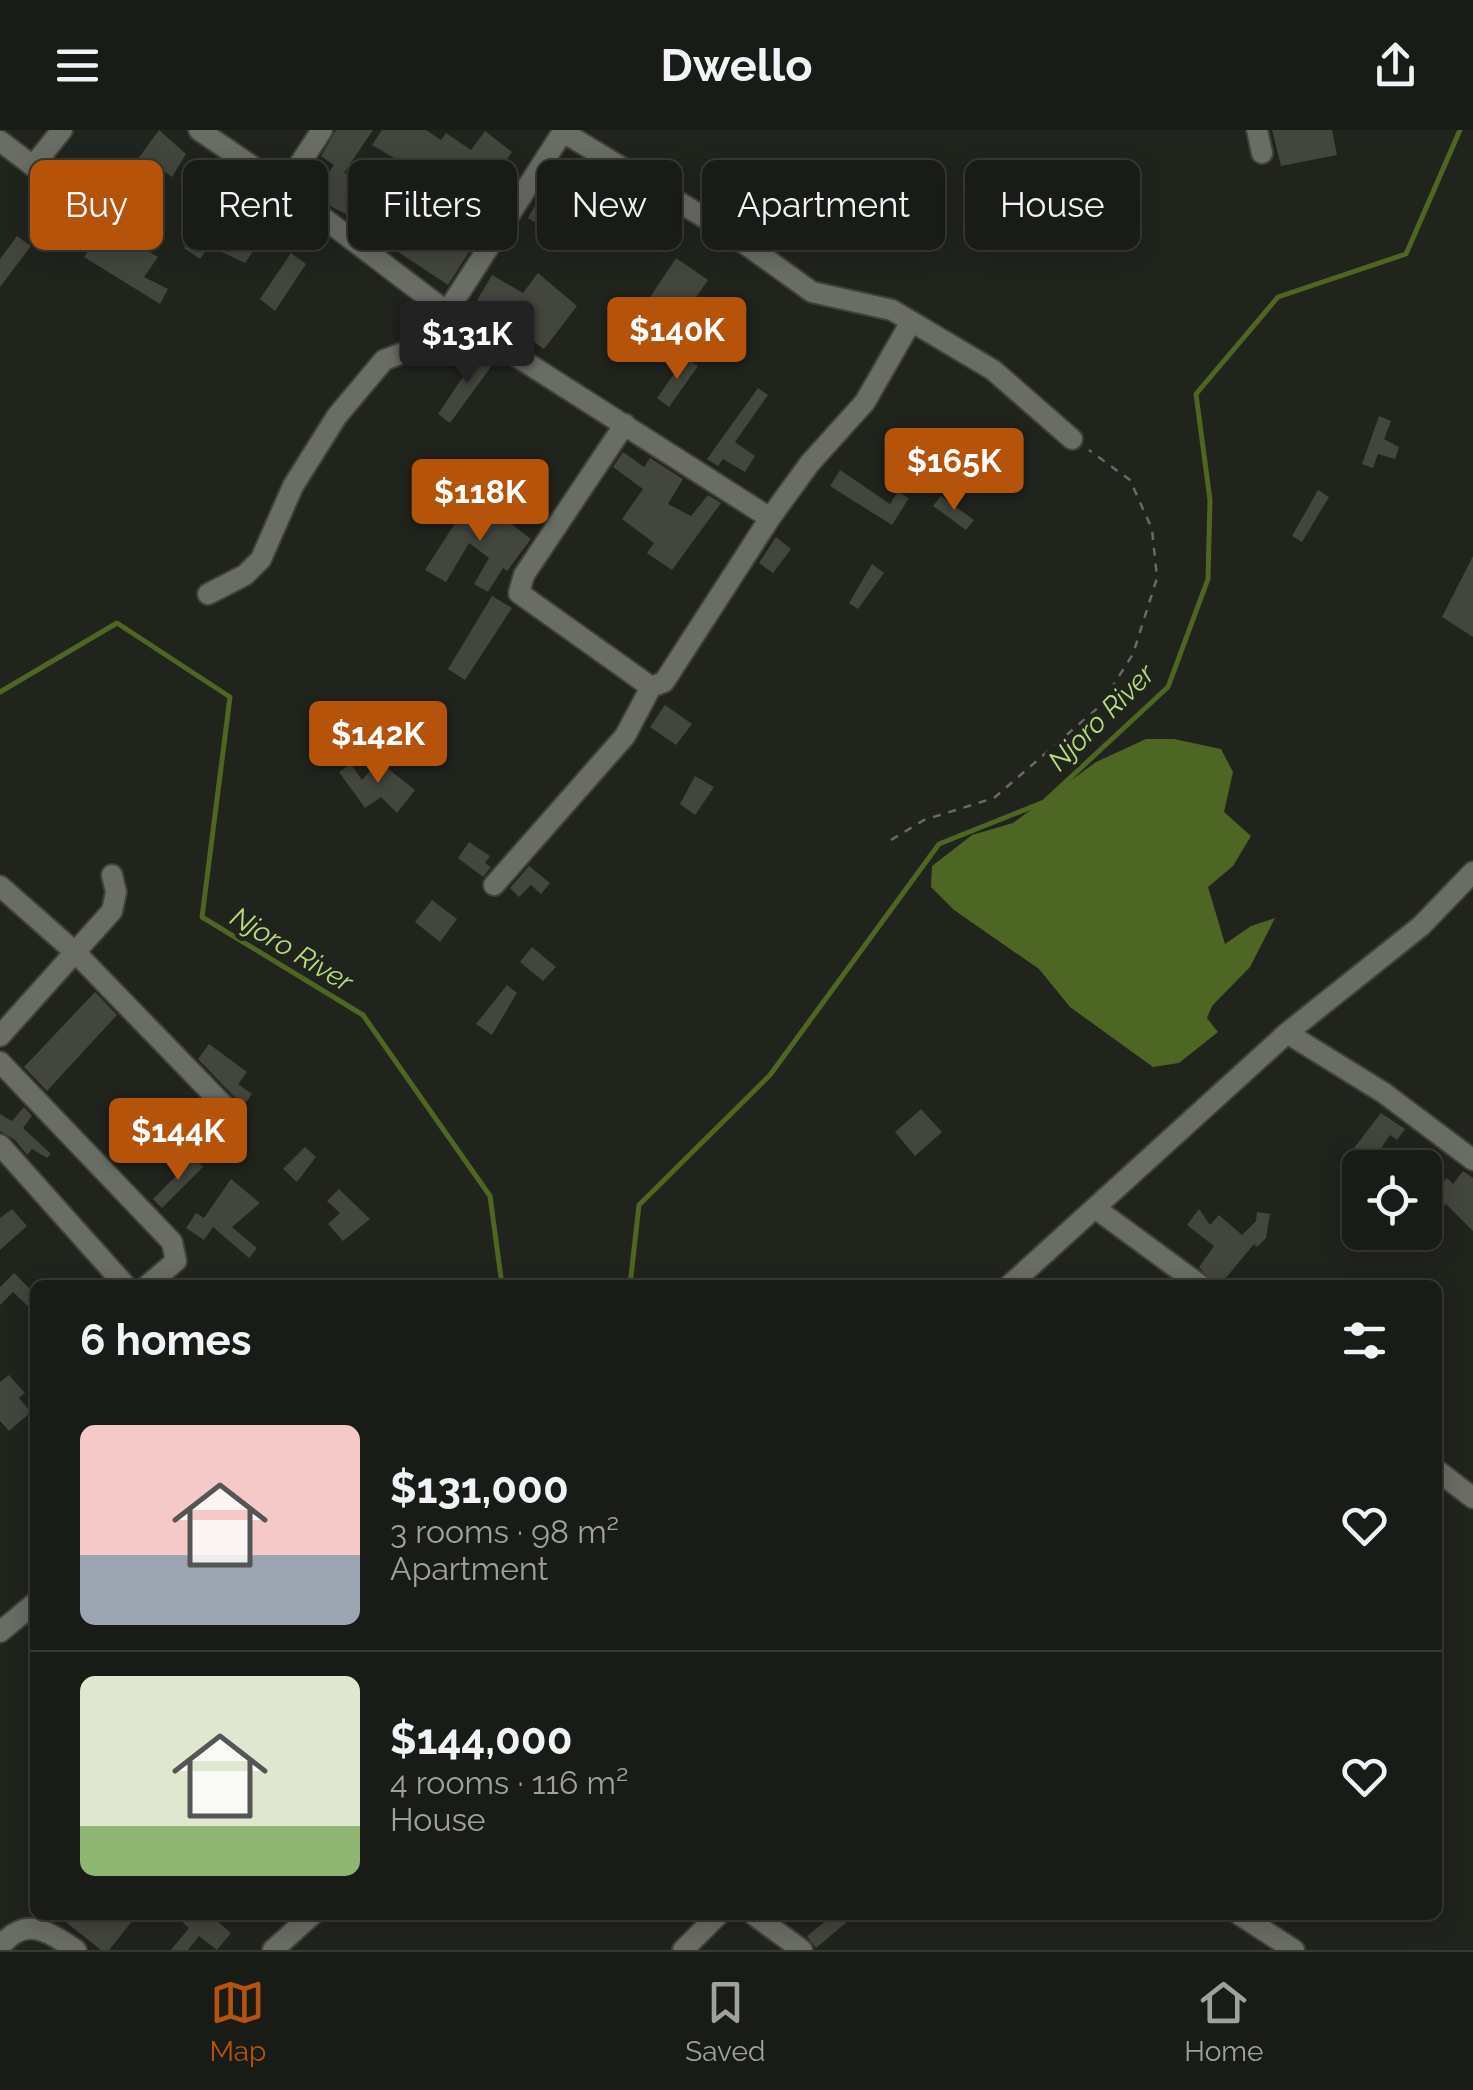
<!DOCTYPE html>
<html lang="en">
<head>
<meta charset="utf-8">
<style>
	:root { --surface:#191b16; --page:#22241f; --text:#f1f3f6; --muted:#9fa1a1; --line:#373935; --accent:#b45309 }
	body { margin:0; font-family:Raleway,sans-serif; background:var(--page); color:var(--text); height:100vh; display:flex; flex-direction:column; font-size:38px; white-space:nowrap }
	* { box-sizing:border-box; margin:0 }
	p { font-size:32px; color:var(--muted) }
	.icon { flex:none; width:55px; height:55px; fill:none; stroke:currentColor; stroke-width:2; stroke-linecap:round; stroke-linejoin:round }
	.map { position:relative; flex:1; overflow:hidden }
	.drawer { position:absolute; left:30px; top:1150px; width:1412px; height:640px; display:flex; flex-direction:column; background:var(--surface); border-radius:15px; box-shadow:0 5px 25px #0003,0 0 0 2px var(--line) }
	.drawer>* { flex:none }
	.banner { position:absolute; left:30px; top:30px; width:1415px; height:90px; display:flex; gap:20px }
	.controls { position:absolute; left:1342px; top:1020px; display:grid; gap:20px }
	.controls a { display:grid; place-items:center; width:100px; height:100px; border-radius:15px; background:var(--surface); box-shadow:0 5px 25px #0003,0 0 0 2px var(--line); font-size:50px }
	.price { position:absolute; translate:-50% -85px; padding:0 22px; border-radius:10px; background:var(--accent); color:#fff; font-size:32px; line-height:65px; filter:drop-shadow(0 2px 5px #0008) }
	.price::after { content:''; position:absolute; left:50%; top:60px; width:30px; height:22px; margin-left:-15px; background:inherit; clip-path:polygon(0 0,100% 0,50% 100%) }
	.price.selected { background:#222; color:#fff }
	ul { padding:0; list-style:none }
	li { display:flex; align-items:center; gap:30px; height:250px; padding:0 50px }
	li+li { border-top:2px solid var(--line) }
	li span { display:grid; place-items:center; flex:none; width:280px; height:200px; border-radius:15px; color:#555 }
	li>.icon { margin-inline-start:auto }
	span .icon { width:120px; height:120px; fill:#fffc; stroke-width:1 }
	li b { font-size:42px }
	h2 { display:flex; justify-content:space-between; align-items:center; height:120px; padding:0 50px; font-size:42px }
	.chip { padding:0 35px; border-radius:15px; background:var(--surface); box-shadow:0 5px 25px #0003,0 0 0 2px var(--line); font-size:35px; line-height:90px }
	.chip.selected { background:var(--accent); color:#fff }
	header { display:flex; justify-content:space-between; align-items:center; height:130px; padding:0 50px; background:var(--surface); font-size:45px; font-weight:700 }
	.tabs { display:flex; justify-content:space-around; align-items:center; height:140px; border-top:2px solid var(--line); background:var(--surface); font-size:28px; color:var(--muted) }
	.tabs a { display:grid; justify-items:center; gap:5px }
	.tabs .selected { color:var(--accent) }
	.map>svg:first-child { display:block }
	.water { fill:#4d6623 }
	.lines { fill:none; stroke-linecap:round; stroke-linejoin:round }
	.stream { stroke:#4d6623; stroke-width:5 }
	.building { fill:#42463d }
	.minor-casing { stroke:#3f413b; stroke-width:24 }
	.path { stroke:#686a64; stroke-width:2.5; stroke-dasharray:8 8; stroke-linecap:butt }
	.minor { stroke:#696d64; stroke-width:20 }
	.labels { text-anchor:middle; stroke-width:9; stroke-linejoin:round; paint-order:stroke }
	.water-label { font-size:28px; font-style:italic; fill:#b5dc7e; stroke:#21241d }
</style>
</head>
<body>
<header><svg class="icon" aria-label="menu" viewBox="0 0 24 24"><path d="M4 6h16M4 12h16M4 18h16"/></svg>Dwello<svg class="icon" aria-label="share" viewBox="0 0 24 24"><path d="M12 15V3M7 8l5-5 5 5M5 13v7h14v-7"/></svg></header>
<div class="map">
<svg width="1473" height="1820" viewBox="0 0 1473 1820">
	<rect width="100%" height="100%" fill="#21241d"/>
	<path class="water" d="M1146,609h28l47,10 12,23 -9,40 27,24 -18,30 -25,21 17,57 26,-18 24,-8 -25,49 -38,39 -5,12 11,14 -39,31 -26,4 -83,-60 -31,-38 -85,-59 -23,-23 1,-21 40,-31 41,-12 83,-61z"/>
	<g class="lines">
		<path class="stream" d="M0,562l117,-69 113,74 -28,220 161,98 127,181 12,89
			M630,1155l9,-80 131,-130 169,-231 105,-42 124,-115 40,-108 2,-79 -14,-106 82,-97 128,-43 54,-124"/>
	</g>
	<path class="building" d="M159,0l27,24 -14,23 -7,-5 -18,28 -26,-18z
		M336,0h37l-29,43 55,24 17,-26 -44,-26 10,-15h44l15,10 5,-7 25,17 14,-19 27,21 -13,18 16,10 -67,105 -71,-47 5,-8 -47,-21 -21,-15 20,-29 -13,-9z
		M1272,0h60l5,25 -56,11z
		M561,30l42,24 -37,58 -38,-24z
		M225,58l47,35 -27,40 -36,-17 -9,13 -16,-11z
		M105,95l53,32 -14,20 24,12 -8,15 -76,-47z
		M17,106l14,10 -31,41v-28z
		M291,123l15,11 -31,47 -15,-12z
		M676,128l32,22 -32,46 -18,-13 -4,6 -13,-8z
		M538,143l39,33 -33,43 -68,-47 16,-27 31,18z
		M481,220l15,10 -46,63 -12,-9z
		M685,228l13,8 -29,41 -12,-9z
		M758,258l10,7 -33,47 20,14 -10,16 -22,-13 -5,7 -11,-7z
		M1379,286l12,5 -7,18 15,8 -4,12 -17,-5 -5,14 -11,-4z
		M623,322l21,15 6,-9 33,21 -15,25 23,12 17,-21 13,8 -49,67 -25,-17 7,-10 -32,-24 21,-30 -30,-22z
		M840,340l50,34 8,-13 11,7 -17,27 -62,-39z
		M1318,360l11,7 -27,45 -10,-6z
		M473,365l58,44 -24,32 -4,-3 -15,24 -14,-8 15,-26 -20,-15 -23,39 -21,-12z
		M941,366l33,24 -8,10 -33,-24z
		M776,407l15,12 -18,24 -14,-10z
		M1473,426v81l-31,-20z
		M872,434l12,9 -26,36 -9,-6z
		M492,466l20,12 -47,72 -17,-11z
		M665,575l27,19 -16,21 -26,-18z
		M378,631l37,29 -18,23 -16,-16 -16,11 -26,-36 12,-8 11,16z
		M695,646l19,11 -19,28 -15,-11z
		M469,712l21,14 -5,7 6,4 -8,10 -25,-19z
		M529,736l21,17 -9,11 -10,-9 -12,12 -9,-9z
		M432,770l25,19 -17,23 -25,-20z
		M532,817l24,20 -13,14 -23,-19z
		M507,855l10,8 -25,42 -16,-11z
		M95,862l22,23 -70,76 -23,-24z
		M209,914l38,28 -9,12 14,10 -9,12 -45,-47z
		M24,977l8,9 -9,12 28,26 -4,4 -15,-9 -5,6 -12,-15 -15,-9v-17l12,7z
		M921,979l21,23 -27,24 -20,-24z
		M1381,983l24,16 -8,11 -7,-5 -17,25 -12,8 -14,-11z
		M305,1017l11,10 -19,25 -14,-13z
		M194,1028l9,9 -41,41 -9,-9z
		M1463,1041l10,7v53l-27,-27 -5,5 -12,-13 18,-18 6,6z
		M231,1049l29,24 -28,24 25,21 -8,10 -36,-31 -9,13 -18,-12 10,-15 8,5z
		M339,1059l31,30 -27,22 -15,-17 12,-11 -13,-12z
		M12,1079l15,17 -27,24v-32z
		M1199,1079l11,16 9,-10 23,20 14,-14 1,-9 13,2 -4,24 -9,9 -3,-3 -34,41h-6l-15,-18 15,-21 -27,-21z
		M14,1143l21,21v19l-22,-21 -13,13v-18z
		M9,1245l16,18 -6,5 12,14 -22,19 -9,-10v-39z
		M74,1785h63l-28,35h-8l-34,-27z
		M189,1785h21l21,18 -14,17 -18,-14 -11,14h-17l18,-22 -6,-5z
		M833,1785h22l-39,33 -9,-12z"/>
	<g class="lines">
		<defs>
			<path id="minor" d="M199,0l85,58
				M322,0l-38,58 163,124 323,206
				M1257,0l5,23
				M563,2l167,101 82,59 80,18 101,60 79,69
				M0,11l33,25 29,-36
				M625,294l-101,151 -5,18 132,94 13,-5 106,-164 40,-55 55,-61 43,-75 6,-2
				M208,464l37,-19 16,-16 32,-73 44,-70 47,-56 34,-13 29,-35 117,-182
				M494,755l131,-149 26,-49
				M0,756l76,67 157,162
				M1287,903l97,60 89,67
				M0,906l112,-125 4,-19 -4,-17
				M0,932l172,180 4,19 -28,24
				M0,1015l125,140
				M1095,1078l105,77
				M1010,1155l277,-252 134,-107 52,-54
				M1438,1341l35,27
				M0,1502l35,-29
				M754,1785l48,35
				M1240,1785l54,35
				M0,1817c25,-32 47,-16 76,3
				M273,1820l39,-35
				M683,1820l35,-35"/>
		</defs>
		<use href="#minor" class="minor-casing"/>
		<path class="path" d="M891,710l33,-20 70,-22 106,-92 33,-52 24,-76 -5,-49 -22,-49 -41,-30
			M266,1785l7,6"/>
		<use href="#minor" class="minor"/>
	</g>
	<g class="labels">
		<g class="water-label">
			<text transform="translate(1101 587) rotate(-45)" y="10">Njoro River</text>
			<text transform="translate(292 819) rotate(31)" y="10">Njoro River</text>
		</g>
	</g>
</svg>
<div class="controls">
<a><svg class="icon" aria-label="locate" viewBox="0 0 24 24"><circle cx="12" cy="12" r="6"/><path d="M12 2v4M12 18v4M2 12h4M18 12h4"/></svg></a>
</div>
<b class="price" style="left:677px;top:252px">$140K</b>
<b class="price selected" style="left:467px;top:256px">$131K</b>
<b class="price" style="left:954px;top:383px">$165K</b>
<b class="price" style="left:480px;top:414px">$118K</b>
<b class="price" style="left:378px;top:656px">$142K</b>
<b class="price" style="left:178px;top:1053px">$144K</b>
<div class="banner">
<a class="chip selected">Buy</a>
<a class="chip">Rent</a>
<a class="chip">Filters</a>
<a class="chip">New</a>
<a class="chip">Apartment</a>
<a class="chip">House</a>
</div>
<section class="drawer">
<h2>6 homes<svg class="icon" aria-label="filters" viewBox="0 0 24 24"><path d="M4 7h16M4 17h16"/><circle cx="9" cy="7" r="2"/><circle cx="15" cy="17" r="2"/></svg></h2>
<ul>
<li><span style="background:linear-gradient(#f6c9c9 65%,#9aa5b1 0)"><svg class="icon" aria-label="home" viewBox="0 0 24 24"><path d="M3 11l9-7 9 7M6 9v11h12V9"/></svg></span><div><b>$131,000</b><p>3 rooms · 98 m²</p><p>Apartment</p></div><svg class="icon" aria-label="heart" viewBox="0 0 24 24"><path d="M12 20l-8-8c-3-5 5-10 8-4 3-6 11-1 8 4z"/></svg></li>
<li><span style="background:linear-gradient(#dfe7d0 75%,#8fb573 0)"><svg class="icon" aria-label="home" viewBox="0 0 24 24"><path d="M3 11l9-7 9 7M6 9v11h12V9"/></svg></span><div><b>$144,000</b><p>4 rooms · 116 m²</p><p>House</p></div><svg class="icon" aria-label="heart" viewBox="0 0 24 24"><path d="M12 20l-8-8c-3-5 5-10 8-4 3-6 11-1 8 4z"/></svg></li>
</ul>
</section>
</div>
<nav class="tabs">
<a class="selected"><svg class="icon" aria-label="map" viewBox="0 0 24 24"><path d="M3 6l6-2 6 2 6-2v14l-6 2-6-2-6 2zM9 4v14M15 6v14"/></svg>Map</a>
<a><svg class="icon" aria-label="saved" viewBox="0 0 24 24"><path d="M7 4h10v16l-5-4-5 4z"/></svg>Saved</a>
<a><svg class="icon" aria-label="home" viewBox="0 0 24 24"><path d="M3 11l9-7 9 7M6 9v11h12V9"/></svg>Home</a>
</nav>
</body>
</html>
